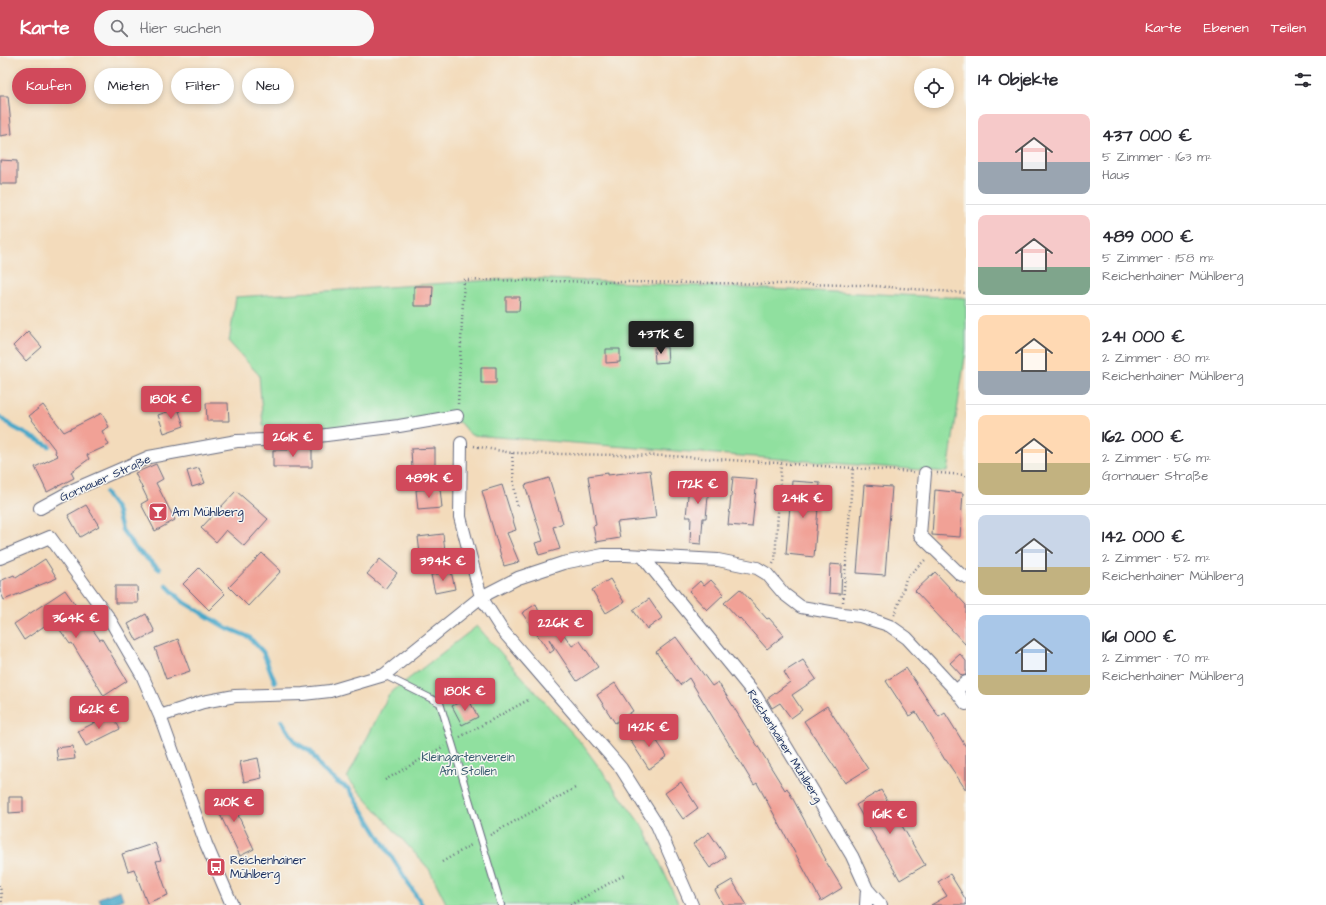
<!DOCTYPE html>
<html lang="de">
<head>
<meta charset="utf-8">
<style>
	:root { --surface:#fff; --page:#f7f7f7; --text:#2b2b33; --muted:#7c7c81; --line:#e1e1e2; --accent:#d1495b }
	body { margin:0; font-family:"Architects Daughter",sans-serif; background:var(--page); color:var(--text); height:100vh; display:flex; flex-direction:column; font-size:15px; white-space:nowrap }
	* { box-sizing:border-box; margin:0 }
	p { font-size:13px; color:var(--muted) }
	.icon { flex:none; width:22px; height:22px; fill:none; stroke:currentColor; stroke-width:2; stroke-linecap:round; stroke-linejoin:round }
	.map { position:relative; flex:1; overflow:hidden }
	.panel { display:flex; flex-direction:column; background:var(--surface); width:360px }
	.panel>* { flex:none }
	.guide { position:absolute; left:12px; top:12px; width:380px; height:36px; display:flex; gap:8px }
	.buttons { position:absolute; left:914px; top:12px; display:grid; gap:8px }
	.buttons a { display:grid; place-items:center; width:40px; height:40px; border-radius:50%; background:var(--surface); box-shadow:0 2px 6px #0003; font-size:20px }
	.price { position:absolute; translate:-50% -34px; padding:0 9px; border-radius:4px; background:var(--accent); color:#fff; font-size:13px; line-height:26px; filter:drop-shadow(0 1px 2px #0008) }
	.price::after { content:''; position:absolute; left:50%; top:24px; width:12px; height:9px; margin-left:-6px; background:inherit; clip-path:polygon(0 0,100% 0,50% 100%) }
	.price.selected { background:#222; color:#fff }
	ul { padding:0; list-style:none }
	li { display:flex; align-items:center; gap:12px; height:100px; padding:0 12px }
	li+li { border-top:1px solid var(--line) }
	li span { display:grid; place-items:center; flex:none; width:112px; height:80px; border-radius:8px; color:#555 }
	li>.icon { margin-inline-start:auto }
	span .icon { width:48px; height:48px; fill:#fffc; stroke-width:1 }
	li b { font-size:17px }
	h2 { display:flex; justify-content:space-between; align-items:center; height:48px; padding:0 12px; font-size:17px }
	.chip { padding:0 14px; border-radius:18px; background:var(--surface); box-shadow:0 2px 6px #0003; font-size:14px; line-height:36px }
	.chip.selected { background:var(--accent); color:#fff }
	header { display:flex; align-items:center; gap:24px; box-sizing:border-box; height:56px; padding:0 20px; background:var(--accent); color:#fff }
	header strong { font-size:19px }
	nav { display:flex; gap:22px; margin-inline-start:auto; font-size:14px }
	.search { width:280px; height:36px; background:var(--page); display:flex; align-items:center; gap:10px; box-sizing:border-box; padding:0 14px; border-radius:22px; color:var(--muted); font-size:15px }
	main { display:flex; flex:1; min-height:0 }
	.map>svg:first-child { display:block }
	.green { fill:#90e09f; stroke:#56887e }
	.water { fill:#4aa8c9; stroke:#326c94 }
	.lines { fill:none; stroke-linecap:round; stroke-linejoin:round }
	.stream { stroke:#4aa8c9; stroke-width:4.5 }
	.building { fill:#f1a196 }
	.service-casing { stroke:#676b7f; stroke-width:8 }
	.minor-casing { stroke:#676b7f; stroke-width:14 }
	.path { stroke:#676b7f; stroke-width:2.5; stroke-dasharray:1 3; stroke-linecap:butt }
	.service { stroke:#fff; stroke-width:6 }
	.minor { stroke:#fff; stroke-width:12 }
	.labels { text-anchor:middle; stroke-width:3; stroke-linejoin:round; paint-order:stroke }
	.street-label { font-size:12px; fill:#1b2f5e; stroke:#f6f6f2 }
	.poi-label { font-size:12px; fill:#1b2f5e; stroke:#f6f6f2; text-anchor:start }
	.park-label { font-size:12px; fill:#385b6e; stroke:#f6f6f2 }
</style>
</head>
<body>
<header>
<strong>Karte</strong>
<div class="search"><svg class="icon" aria-label="search" viewBox="0 0 24 24"><circle cx="10" cy="10" r="6"/><path d="M15 15l6 6"/></svg>Hier suchen</div>
<nav><a>Karte</a><a>Ebenen</a><a>Teilen</a></nav>
</header>
<main>
<div class="map">
<svg width="966" height="849" viewBox="0 0 966 849">
	<rect width="100%" height="100%" fill="#f6f6f2"/>
	<filter id="ink" filterUnits="userSpaceOnUse"><feTurbulence type="fractalNoise" baseFrequency=".025" numOctaves="2"/><feDisplacementMap in="SourceGraphic" scale="8" xChannelSelector="R" yChannelSelector="G"/><feConvolveMatrix kernelMatrix="1 2 1 2 8 2 1 2 1" color-interpolation-filters="sRGB"/></filter>
	<filter id="wash" filterUnits="userSpaceOnUse"><feTurbulence type="fractalNoise" baseFrequency=".012" numOctaves="4" result="noise"/><feDisplacementMap in="SourceGraphic" scale="16" xChannelSelector="R" yChannelSelector="G"/><feGaussianBlur stdDeviation="0.9" result="paint"/><feColorMatrix in="noise" values="0 0 0 0 0 0 0 0 0 0 0 0 0 0 0 0 0 1.4 0 .05"/><feComposite in="paint" operator="in"/></filter>
	<g filter="url(#wash)">
		<rect width="100%" height="100%" fill="#f3dbbb"/>
		<path class="green" d="M523,222l443,20v52l-18,122 -477,-37 -12,-13 -58,1 -74,5 -64,-2 -4,-51 -30,-33 7,-45z
			M477,570l105,118 63,86 34,75h-232l-18,-36 -82,-91 42,-84z"/>
		<path class="water" d="M120,834l3,9 -14,6h-7l-3,-7z"/>
		<g class="lines">
			<path class="stream" d="M0,361l13,10 36,19
				M105,437l12,17 5,20 14,19 23,20
				M166,529l16,16 43,26 24,10 14,15 12,30
				M282,665l14,22 15,9 11,17 15,13 12,7 73,116"/>
		</g>
		<g id="blocks">
			<path class="building" d="M0,40h8l4,38 -12,2z
				M0,104l17,1v23h-17z
				M414,230h19l-1,20h-18z
				M506,241h14l-1,14h-13z
				M28,275l14,16 -16,14 -13,-15z
				M667,291l1,15 -13,1 -1,-15z
				M606,293h14v13l-14,1z
				M481,311h15v16h-15z
				M206,347h22l1,18h-22z
				M43,349l21,27 38,-19 7,14 -7,4 7,14 -22,10 2,4 -18,13 3,6 -27,14 -12,-25 23,-11 -3,-3 1,-2 -27,-35z
				M178,352l6,18 -20,7 -6,-18z
				M288,391h24v20h-39v-17h15z
				M435,392v20l-23,1 -1,-20z
				M156,408l7,15 -7,4 19,37 -20,11 -14,-27 7,-4 -13,-27z
				M199,412l6,15 -13,4 -5,-16z
				M650,414l6,48 -39,4 3,16 -24,4 -3,-16 3,-1 -8,-49 20,-3v2z
				M690,417l20,2 -4,43h-3l-2,26 -11,-1 1,-26h-5z
				M733,421l24,2 -5,48 -24,-2z
				M549,422l14,45 -10,4 7,22 -21,6 -4,-12 8,-2 -18,-56z
				M792,425l28,2 -6,74 -28,-3z
				M502,429l14,45 -9,3 12,29 -15,4 -22,-75z
				M864,429l28,2 -7,88 -28,-2z
				M440,432l2,20 -24,2 -2,-20z
				M935,434l28,3 -3,44 -28,-2z
				M236,435l32,28 -24,27 -18,-16 -10,12 -15,-14z
				M86,449l13,21 -19,11 -12,-22z
				M443,478l2,17 -25,3 -2,-17z
				M262,497l19,18 -33,35 -19,-19z
				M45,503l12,19 -53,22 -4,-9v-10l14,-6 2,3z
				M380,503l17,14 -12,16 -18,-15z
				M830,508l12,1 -1,29 -12,-1z
				M199,512l26,26 -16,16 -26,-26z
				M451,515l4,18 -20,4 -4,-18z
				M935,516l31,33v40l-51,-54z
				M610,523l14,23 -18,11 -14,-23z
				M711,524l13,14 -17,16 -18,-19 11,-10 4,5z
				M115,530h22l1,17h-23z
				M740,533l27,30 2,-1 15,17 -17,14 -27,-31 -1,1 -15,-16z
				M65,534l35,50 2,-1 25,42 -23,15 -32,-53 -2,1 -17,-24 -29,20 -10,-16z
				M649,543l13,19 -15,11 -14,-19z
				M536,548l7,19 10,-4 19,27 8,-5 18,26 -21,14 -28,-42 5,11 -4,3 -28,-40z
				M146,558l9,18 -18,9 -9,-17z
				M676,581l36,49 6,-4 67,108 2,-2 39,72h-1l17,28 -21,13 -64,-118 -3,2 -65,-107 -9,7 -24,-33z
				M178,583l12,32 -24,8 -11,-31z
				M960,598l6,7v14l-4,1 -12,-13z
				M803,604l13,19 -24,16 10,15 -11,8 -11,-15 -8,5 -5,-9 23,-17 -6,-10z
				M906,612l33,49 6,-4 21,34v43l-20,-30h-1l-29,-48 -7,4 -23,-35z
				M615,627l18,28 -18,12 -18,-28z
				M468,642l10,19 -16,8 -10,-19z
				M827,650l41,63 -23,14 -41,-62z
				M112,658l8,15 -34,17 -8,-15z
				M648,672l19,28 -18,13 -19,-29z
				M73,690l2,13 -17,2 -2,-13z
				M258,702l4,20 -18,4 -4,-20z
				M681,726l17,26 -15,11 -18,-26z
				M881,734l44,75 -25,15 -44,-75z
				M233,736l10,21 -5,2 16,34 -14,7 -26,-54z
				M9,741h14v15l-14,1z
				M709,776l17,25 -16,11 -17,-24z
				M155,787l6,17 -5,1 12,34 -21,8 -13,-34 -6,2 -6,-17z
				M950,818l16,26v5h-35l16,-9 -9,-14z
				M732,824l7,12 8,13h-24l-8,-15z"/>
		</g>
	</g>
	<g filter="url(#ink)">
		<use href="#blocks" fill-opacity="0" stroke="#676b7f" stroke-width="1"/>
		<g class="lines">
			<defs>
				<path id="service" d="M384,619l56,28 61,202"/>
				<path id="minor" d="M461,387l-1,74 21,80 21,33 119,138 36,57 35,80
					M925,417l-5,62 40,39 6,3
					M40,452l35,-19 74,-32 88,-16 57,-2 105,-13 58,-10
					M643,501l113,139 96,160 15,33 14,16
					M0,502l50,-21 59,81 33,57 18,41 46,128 26,61
					M956,635l10,-9
					M160,660l43,-14 32,-6 68,-2 27,-3 54,-16 97,-78 37,-19 45,-15 40,-8h23l92,5 39,8 10,6 17,20 17,13 41,7 18,2 22,7 8,3 17,12 49,53 10,13
					M866,849l1,-16"/>
			</defs>
			<use href="#service" class="service-casing"/>
			<use href="#minor" class="minor-casing"/>
			<path class="path" d="M458,348l6,-124 398,5 104,8
				M474,390l38,7 158,3 244,16
				M512,397l2,31 3,24
				M937,417l29,2
				M773,508l2,-4 6,-96
				M843,546l10,-134
				M894,559l7,-17 5,-20 21,-20
				M460,681l70,-38
				M385,724l59,-34
				M490,779l85,-47
				M442,806l31,-18
				M0,829l2,20
				M570,849l56,-31"/>
			<use href="#service" class="service"/>
			<use href="#minor" class="minor"/>
		</g>
	</g>
	<defs>
		<symbol id="bar-square" viewBox="-11 -11 22 22"><rect x="-9" y="-9" width="18" height="18" rx="4" fill="#d1495b" stroke="#f6f6f2"/><path d="M-6-5H6L.8 .8V4.5H3.5V6h-7V4.5H-.8V.8Z" fill="#fff"/></symbol>
		<symbol id="bus-square" viewBox="-11 -11 22 22"><rect x="-9" y="-9" width="18" height="18" rx="4" fill="#d1495b" stroke="#f6f6f2"/><path d="M-5-6H5V4H4V6H2V4H-2V6H-4V4H-5ZM-3.5-4V0h7V-4ZM-3.5 1.2v1.5H-2V1.2ZM2 1.2v1.5H3.5V1.2Z" fill="#fff"/></symbol>
	</defs>
	<g fill-rule="evenodd">
		<use href="#bar-square" x="147" y="445" width="22" height="22"/>
		<use href="#bus-square" x="205" y="800" width="22" height="22"/>
	</g>
	<g class="labels">
		<g class="street-label">
			<text transform="translate(105 422) rotate(-24)" y="4">Gornauer Straße</text>
			<text transform="translate(785 690) rotate(58)" y="4">Reichenhainer Mühlberg</text>
		</g>
		<g class="poi-label">
			<text x="172" y="460">Am Mühlberg</text>
			<text x="230" y="808">Reichenhainer<tspan x="230" dy="14">Mühlberg</tspan></text>
		</g>
		<g class="park-label">
			<text x="468" y="705">Kleingartenverein<tspan x="468" dy="14">Am Stollen</tspan></text>
		</g>
	</g>
</svg>
<div class="buttons">
<a><svg class="icon" aria-label="locate" viewBox="0 0 24 24"><circle cx="12" cy="12" r="6"/><path d="M12 2v4M12 18v4M2 12h4M18 12h4"/></svg></a>
</div>
<b class="price selected" style="left:661px;top:299px">437K €</b>
<b class="price" style="left:171px;top:364px">180K €</b>
<b class="price" style="left:293px;top:402px">261K €</b>
<b class="price" style="left:429px;top:443px">489K €</b>
<b class="price" style="left:698px;top:449px">172K €</b>
<b class="price" style="left:803px;top:463px">241K €</b>
<b class="price" style="left:443px;top:526px">394K €</b>
<b class="price" style="left:76px;top:583px">364K €</b>
<b class="price" style="left:561px;top:588px">226K €</b>
<b class="price" style="left:465px;top:656px">180K €</b>
<b class="price" style="left:99px;top:674px">162K €</b>
<b class="price" style="left:649px;top:692px">142K €</b>
<b class="price" style="left:234px;top:767px">210K €</b>
<b class="price" style="left:890px;top:779px">161K €</b>
<div class="guide">
<a class="chip selected">Kaufen</a>
<a class="chip">Mieten</a>
<a class="chip">Filter</a>
<a class="chip">Neu</a>
</div>
</div>
<section class="panel">
<h2>14 Objekte<svg class="icon" aria-label="filters" viewBox="0 0 24 24"><path d="M4 7h16M4 17h16"/><circle cx="9" cy="7" r="2"/><circle cx="15" cy="17" r="2"/></svg></h2>
<ul>
<li><span style="background:linear-gradient(#f6c9c9 60%,#9aa5b1 0)"><svg class="icon" aria-label="home" viewBox="0 0 24 24"><path d="M3 11l9-7 9 7M6 9v11h12V9"/></svg></span><div><b>437 000 €</b><p>5 Zimmer · 163 m²</p><p>Haus</p></div></li>
<li><span style="background:linear-gradient(#f6c9c9 65%,#7fa58c 0)"><svg class="icon" aria-label="home" viewBox="0 0 24 24"><path d="M3 11l9-7 9 7M6 9v11h12V9"/></svg></span><div><b>489 000 €</b><p>5 Zimmer · 158 m²</p><p>Reichenhainer Mühlberg</p></div></li>
<li><span style="background:linear-gradient(#ffd9b3 70%,#9aa5b1 0)"><svg class="icon" aria-label="home" viewBox="0 0 24 24"><path d="M3 11l9-7 9 7M6 9v11h12V9"/></svg></span><div><b>241 000 €</b><p>2 Zimmer · 80 m²</p><p>Reichenhainer Mühlberg</p></div></li>
<li><span style="background:linear-gradient(#ffd9b3 60%,#c2b280 0)"><svg class="icon" aria-label="home" viewBox="0 0 24 24"><path d="M3 11l9-7 9 7M6 9v11h12V9"/></svg></span><div><b>162 000 €</b><p>2 Zimmer · 56 m²</p><p>Gornauer Straße</p></div></li>
<li><span style="background:linear-gradient(#c9d6e8 65%,#c2b280 0)"><svg class="icon" aria-label="home" viewBox="0 0 24 24"><path d="M3 11l9-7 9 7M6 9v11h12V9"/></svg></span><div><b>142 000 €</b><p>2 Zimmer · 52 m²</p><p>Reichenhainer Mühlberg</p></div></li>
<li><span style="background:linear-gradient(#a9c7e8 75%,#c2b280 0)"><svg class="icon" aria-label="home" viewBox="0 0 24 24"><path d="M3 11l9-7 9 7M6 9v11h12V9"/></svg></span><div><b>161 000 €</b><p>2 Zimmer · 70 m²</p><p>Reichenhainer Mühlberg</p></div></li>
</ul>
</section>
</main>
</body>
</html>
